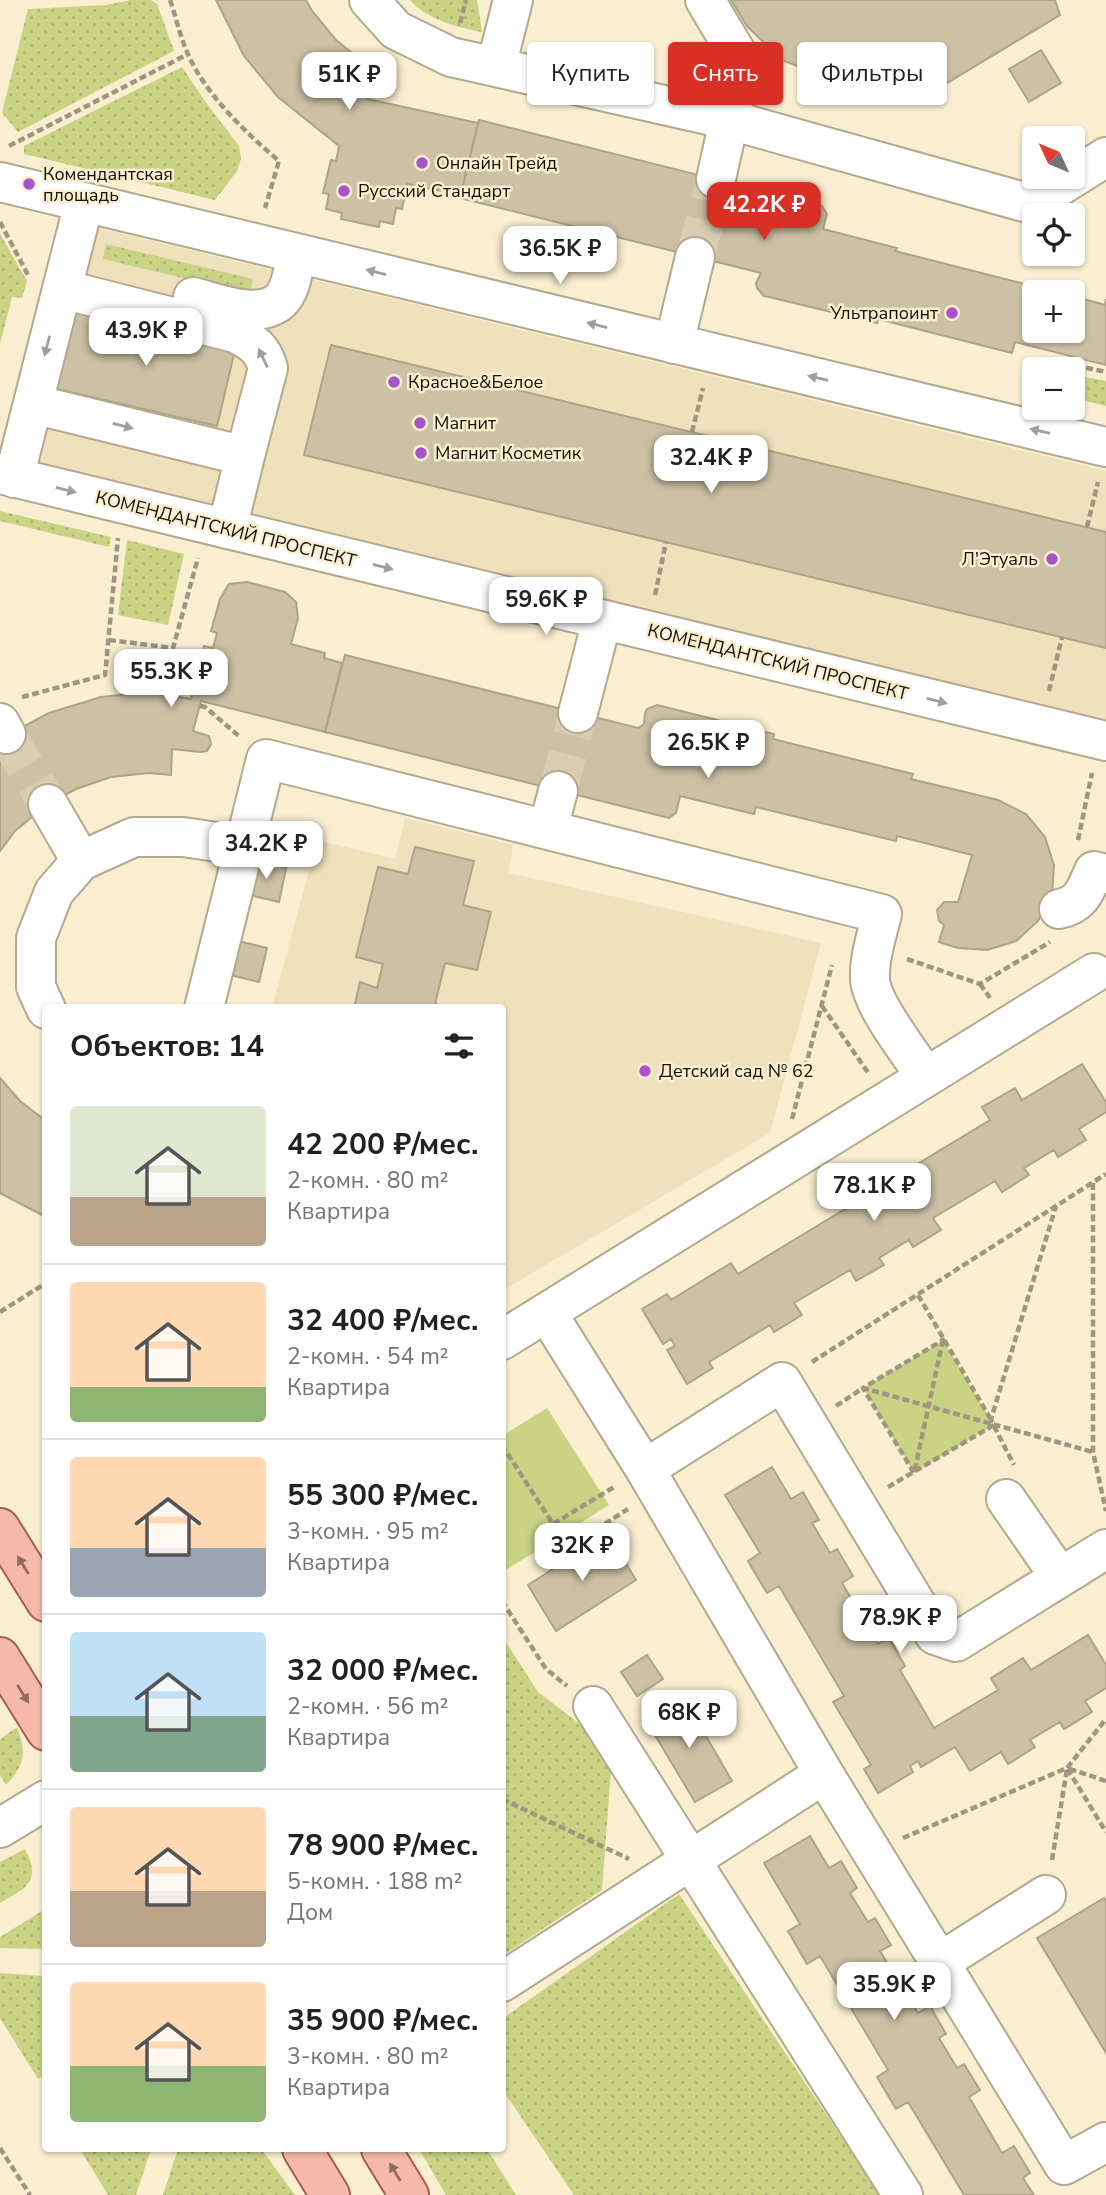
<!DOCTYPE html>
<html lang="ru">
<head>
<meta charset="utf-8">
<style>
	:root { --surface:#fff; --page:#f2f2f2; --text:#202124; --muted:#757577; --line:#e0e0e0; --accent:#d93025 }
	body { margin:0; font-family:"Nunito Sans",sans-serif; background:var(--page); color:var(--text); height:100vh; display:flex; flex-direction:column; font-size:26px; white-space:nowrap }
	* { box-sizing:border-box; margin:0 }
	p { font-size:23px; color:var(--muted) }
	.icon { flex:none; width:38px; height:38px; fill:none; stroke:currentColor; stroke-width:2; stroke-linecap:round; stroke-linejoin:round }
	.map { position:relative; flex:1; overflow:hidden }
	.panel { position:absolute; left:42px; top:1004px; width:464px; height:1148px; display:flex; flex-direction:column; background:var(--surface); border-radius:7px; box-shadow:0 2px 5px #0004 }
	.panel>* { flex:none }
	.top-card { position:absolute; left:527px; top:42px; width:474px; height:63px; display:flex; gap:14px }
	.needle { width:46px; rotate:314deg }
	.fabs { position:absolute; left:1022px; top:126px; display:grid; gap:14px }
	.fabs a { display:grid; place-items:center; width:63px; height:63px; border-radius:7px; background:var(--surface); box-shadow:0 2px 5px #0004; font-size:35px }
	.price { position:absolute; translate:-50% -60px; padding:0 16px; border-radius:14px; background:#fff; color:#222; font-size:23px; line-height:46px; filter:drop-shadow(0 2px 4px #0008) }
	.price::after { content:''; position:absolute; left:50%; top:42px; width:21px; height:16px; margin-left:-10px; background:inherit; clip-path:polygon(0 0,100% 0,50% 100%) }
	.price.selected { background:var(--accent); color:#fff }
	ul { padding:0; list-style:none }
	li { display:flex; align-items:center; gap:21px; height:175px; padding:0 28px }
	li+li { border-top:2px solid var(--line) }
	li span { display:grid; place-items:center; flex:none; width:196px; height:140px; border-radius:7px; color:#555 }
	li>.icon { margin-inline-start:auto }
	span .icon { width:84px; height:84px; fill:#fffc; stroke-width:1 }
	li b { font-size:30px }
	h2 { display:flex; justify-content:space-between; align-items:center; height:84px; padding:0 28px; font-size:30px }
	.pill { padding:0 24px; border-radius:7px; background:var(--surface); box-shadow:0 2px 5px #0004; font-size:24px; line-height:63px }
	.pill.selected { background:var(--accent); color:#fff }
	.map>svg:first-child { display:block }
	.built { fill:#efe1bc }
	.grass { fill:url(#grass-dots) }
	.park { fill:#c9d384 }
	.building { fill:#ccc1a5; stroke:#ada387; stroke-width:2 }
	.lines { fill:none; stroke-linecap:round; stroke-linejoin:round }
	.minor-tunnel { stroke:#d7cdb2; stroke-width:38; stroke-dasharray:38 19; stroke-linecap:butt }
	.minor-casing { stroke:#b4a98d; stroke-width:42 }
	.major-casing { stroke:#a2604c; stroke-width:42 }
	.path { stroke:#9e9680; stroke-width:4.5; stroke-dasharray:7 3.5; stroke-linecap:butt }
	.minor { stroke:#fff; stroke-width:38 }
	.major { stroke:#f5b9aa; stroke-width:38 }
	.oneway { fill:#a19f9b }
	.oneway2 { fill:#906d60 }
	.poi-dot { fill:#a655c6; stroke:#f9eed0; stroke-width:2.5 }
	.labels { text-anchor:middle; stroke-width:5; stroke-linejoin:round; paint-order:stroke }
	.poi-label { font-size:18px; fill:#141006; stroke:#f9eed0; text-anchor:start }
	.street-label { font-size:18px; fill:#141006; stroke:#f9eed0 }
</style>
</head>
<body>
<div class="map">
<svg width="1106" height="2195" viewBox="0 0 1106 2195">
	<defs>
		<pattern id="grass-dots" width="8" height="8" patternUnits="userSpaceOnUse" patternTransform="scale(1.75)"><rect width="8" height="8" fill="#c9d384"/><path d="M2 2h.1M6 6h.1" fill="none" stroke="#acb470" stroke-width="1.8" stroke-linecap="round"/></pattern>
	</defs>
	<rect width="100%" height="100%" fill="#f9eed0"/>
	<path class="built" d="M65,220l1041,251v251l-1106,-268v-9z
		M405,818l108,27 -4,28 312,70 -51,190 -268,158v-283h-230l45,-168 78,19z"/>
	<path class="grass" d="M131,0h20l6,4 17,47 -156,81 -16,-19 26,-104 78,-4z
		M410,0h67l5,32c-23,-4 -56,-13 -72,-32z
		M182,67l25,37 32,42 2,13 -4,12 -22,29 -191,-46v-8z
		M0,234l27,47 -5,17 -10,-1 -12,47z
		M106,244l147,35 -3,15 -147,-35z
		M1080,376l26,5v25l-32,-8z
		M0,511l111,26 -2,10 -109,-26z
		M127,540l57,14 -16,71 -50,-10z
		M502,1636l36,56 43,33 30,46 -9,119 -100,66z
		M17,1727c10,25 8,38 -11,58l-6,-10v-36z
		M25,1849c17,33 2,38 -25,54v-41z
		M679,1894l201,301h-306l-72,-106v-70z
		M45,1909v40l-45,-1v-11z
		M0,1973l45,3v98l-7,5 -38,-61z
		M80,2149h71l-15,46h-28z
		M178,2149h83l34,46h-132z
		M419,2149h68l29,46h-70z"/>
	<path class="park" d="M943,1340l51,85 -80,48 -51,-85z
		M547,1408l62,97 -106,67 -1,-136z"/>
	<path class="building" d="M216,0h90l6,11 24,29 39,31 -8,28 111,24 -16,66 -19,-4 -1,6 -35,-7 -5,25 -6,-1 -3,16 -13,-3 -1,6 -38,-8 1,-6 -16,-4 3,-15 -6,-1 8,-33 5,1 3,-15 -61,-49 -34,-41z
		M731,0h324l5,15 -118,71 -94,1 -66,-27 -35,-34z
		M1041,50l20,33 -32,19 -20,-33z
		M479,120l343,86 5,8 -4,15 74,19 -2,3 161,41h-22v39h39v-35l32,9 1,-6v66l-91,-23 -3,11 -134,-34 -1,4 -108,-26 -5,-1 -7,-8 -1,-5 5,-10 -301,-75z
		M76,309l160,37 -19,80 -160,-37z
		M331,345l775,187v116l-802,-193z
		M247,582l38,10 11,10 2,16 -7,26 34,9 -1,5 18,5 -17,69 -124,-31 -8,30 16,5 2,8 -4,7 -7,1 -28,-3 -1,26 -22,-2 -38,4 -35,12 -28,15 -33,27 -15,20v-112l49,-26 52,-16 47,-5 43,7 13,-53 9,2 4,-15 -6,-2 9,-32 9,-15z
		M345,655l293,73 6,-4 1,-10 2,-5 10,-4 117,29 -1,5 140,35 -2,5 87,21 28,14 19,23 9,28 -2,30 -14,26 -22,20 -29,9 -29,-2 -19,-6 5,-17 -5,-4 -2,-11 7,-8h14l14,-47 -75,-19 -1,5 -140,-34 -2,7 -74,-18 -4,17 -7,5 -344,-86z
		M415,847l59,14 -11,44 28,7 -14,58 -32,-7 -10,41 19,4h-100l6,-26 17,6 6,-24 -27,-7 22,-90 30,7z
		M253,860l33,8 -7,34 -34,-8z
		M234,940l33,8 -8,34 -33,-8z
		M1082,1064l24,38v10l-27,17 7,11 -28,17 -4,-7 -30,18 5,7 -27,17 -7,-11 -62,37 8,12 -28,17 -4,-7 -30,18 5,7 -28,16 -6,-11 -56,33 8,12 -28,17 -4,-7 -61,37 4,6 -26,16 -20,-34 8,-4 -4,-7 -8,5 -21,-35 25,-15 4,6 60,-37 7,11 107,-65 -8,-12 32,-20 7,12 114,-69 -8,-13 33,-19 7,12z
		M0,1078l20,23 26,20v96l-46,-24z
		M772,1467l19,32 12,-7 16,28 -7,3 18,30 7,-4 16,27 -11,7 36,61 11,-6 16,28 -5,4 34,58 64,-38 -7,-12 32,-20 8,12 57,-35 18,30v23l-21,13 7,11 -28,17 -4,-7 -30,18 5,7 -27,17 -7,-12 -31,19 -15,-24 -34,20 -3,-6 -8,5 3,6 -35,21 -14,-24 7,-4 -38,-63 11,-6 -65,-110 -12,7 -19,-32 12,-8 -35,-58z
		M608,1534l28,46 -80,51 -28,-46z
		M647,1655l16,24 -26,17 -16,-24z
		M684,1698l48,83 -37,21 -49,-82z
		M810,1836l19,32 12,-7 16,27 -7,5 18,29 7,-4 16,27 -11,6 38,62 12,-7 16,28 -7,4 18,30 7,-4 16,26 -11,7 33,56 12,-7 16,27 -7,5 11,17h-70l-56,-93 -12,7 -19,-32 11,-7 -68,-114 -13,8 -19,-33 12,-7 -36,-61z
		M1104,1898l2,3v152l-69,-115z"/>
	<g class="lines">
		<path class="minor-tunnel" d="M695,257l21,-78
			M6,734l42,70
			M558,791l20,-78"/>
		<defs>
			<path id="minor" d="M369,0l27,30 55,27 279,63 301,84 75,-47
				M705,0l37,62 -26,117
				M496,67l17,-67
				M0,182l1106,265
				M62,289l22,-86
				M193,297c24,6 65,23 87,4 12,-11 13,-33 17,-48
				M674,344l21,-87
				M0,474l1106,267
				M14,478l48,-189 173,44c17,8 28,16 33,35l-23,88 -212,-52
				M227,529l18,-73
				M578,713l24,-93
				M0,723l6,11
				M48,804l33,57
				M548,829l10,-38
				M1059,909c23,-5 26,-18 35,-38l12,3
				M204,1008l62,-249 616,155c-5,21 -13,43 -12,64 0,25 41,76 56,99
				M46,1009l-10,-22v-49l18,-46 27,-31 53,-24h49l61,9
				M547,1313l98,156
				M502,1340l592,-367
				M1006,1499l54,78
				M593,1706l310,489
				M824,1774l240,391 42,-23
				M0,1828l46,-28
				M940,1962l106,-67
				M502,1982l322,-208 -179,-305 137,-87 153,253 21,7 150,-93"/>
			<path id="major" d="M0,1528l46,74
				M0,1657l46,74
				M302,2149l28,46
				M381,2149l28,46"/>
		</defs>
		<use href="#minor" class="minor-casing"/>
		<use href="#major" class="major-casing"/>
		<path class="path" d="M170,0c6,17 10,36 17,52 18,42 58,80 92,109l-14,47
			M460,23l6,-23
			M9,146l179,-92
			M0,222l28,53
			M1042,369l3,-10 61,13
			M692,432l11,-44
			M1087,527l11,-45
			M655,595l11,-53
			M109,640l64,8 25,-90
			M173,648l16,45 -1,5
			M1049,691l13,-54
			M22,697l83,-22 13,-137
			M200,706l5,1 35,30
			M1078,840l14,-67
			M907,959l73,25 70,-42
			M980,984l10,14
			M822,1006l47,68
			M792,1119l40,-154
			M1093,1183v269l13,59
			M918,1295l72,123
			M0,1312l46,-29
			M943,1340l-29,133 -51,-85z
			M812,1362l294,-188
			M836,1406l27,-18 230,64
			M994,1426l20,39
			M502,1445l51,79 61,-37
			M888,1487l106,-62 -3,-6 65,-213
			M567,1561l-6,-9 67,-43
			M502,1601l44,68 21,17
			M1106,1781l-39,-13 39,64
			M502,1799l127,60
			M903,1838l164,-70 39,-49
			M1052,1860l15,-91
			M0,2148l30,47"/>
		<use href="#minor" class="minor"/>
		<use href="#major" class="major"/>
	</g>
	<defs><path id="oneway-solid" d="M-6-.8H1V-3.2L6.5 0L1 3.2V.8H-6Z" transform="scale(1.75)"/></defs>
	<g class="oneway">
		<use href="#oneway-solid" transform="translate(376 272) rotate(-166)"/>
		<use href="#oneway-solid" transform="translate(597 325) rotate(-166)"/>
		<use href="#oneway-solid" transform="translate(47 346) rotate(104)"/>
		<use href="#oneway-solid" transform="translate(263 358) rotate(-115)"/>
		<use href="#oneway-solid" transform="translate(818 378) rotate(-167)"/>
		<use href="#oneway-solid" transform="translate(123 426) rotate(14)"/>
		<use href="#oneway-solid" transform="translate(1040 431) rotate(-167)"/>
		<use href="#oneway-solid" transform="translate(66 490) rotate(14)"/>
		<use href="#oneway-solid" transform="translate(383 567) rotate(14)"/>
		<use href="#oneway-solid" transform="translate(937 701) rotate(14)"/>
	</g>
	<g class="oneway2">
		<use href="#oneway-solid" transform="translate(23 1565) rotate(-122)"/>
		<use href="#oneway-solid" transform="translate(23 1694) rotate(58)"/>
		<use href="#oneway-solid" transform="translate(395 2172) rotate(-121)"/>
	</g>
	<g class="poi-dot">
		<circle cx="422" cy="163" r="7"/>
		<circle cx="29" cy="184" r="7"/>
		<circle cx="344" cy="191" r="7"/>
		<circle cx="952" cy="313" r="7"/>
		<circle cx="394" cy="382" r="7"/>
		<circle cx="420" cy="423" r="7"/>
		<circle cx="421" cy="453" r="7"/>
		<circle cx="1052" cy="559" r="7"/>
		<circle cx="645" cy="1071" r="7"/>
	</g>
	<g class="labels">
		<g class="poi-label">
			<text x="436" y="169">Онлайн Трейд</text>
			<text x="43" y="180">Комендантская<tspan x="43" dy="21">площадь</tspan></text>
			<text x="358" y="197">Русский Стандарт</text>
			<text x="938" y="319" text-anchor="end">Ультрапоинт</text>
			<text x="408" y="388">Красное&amp;Белое</text>
			<text x="434" y="429">Магнит</text>
			<text x="435" y="459">Магнит Косметик</text>
			<text x="1038" y="565" text-anchor="end">Л'Этуаль</text>
			<text x="659" y="1077">Детский сад № 62</text>
		</g>
		<g class="street-label">
			<text transform="translate(226 529) rotate(14)" y="6">КОМЕНДАНТСКИЙ ПРОСПЕКТ</text>
			<text transform="translate(778 662) rotate(14)" y="6">КОМЕНДАНТСКИЙ ПРОСПЕКТ</text>
		</g>
	</g>
</svg>
<div class="fabs">
<a><svg class="needle" viewBox="-14 -14 28 28"><path d="M0-13l5 13h-10z" fill="#e53935"/><path d="M0 13l5-13h-10z" fill="#757577"/></svg></a>
<a><svg class="icon" aria-label="locate" viewBox="0 0 24 24"><circle cx="12" cy="12" r="6"/><path d="M12 2v4M12 18v4M2 12h4M18 12h4"/></svg></a>
<a>+</a>
<a>−</a>
</div>
<b class="price" style="left:349px;top:112px">51K ₽</b>
<b class="price selected" style="left:764px;top:242px">42.2K ₽</b>
<b class="price" style="left:560px;top:286px">36.5K ₽</b>
<b class="price" style="left:146px;top:368px">43.9K ₽</b>
<b class="price" style="left:711px;top:495px">32.4K ₽</b>
<b class="price" style="left:546px;top:637px">59.6K ₽</b>
<b class="price" style="left:171px;top:709px">55.3K ₽</b>
<b class="price" style="left:708px;top:780px">26.5K ₽</b>
<b class="price" style="left:266px;top:881px">34.2K ₽</b>
<b class="price" style="left:874px;top:1223px">78.1K ₽</b>
<b class="price" style="left:582px;top:1583px">32K ₽</b>
<b class="price" style="left:900px;top:1655px">78.9K ₽</b>
<b class="price" style="left:689px;top:1750px">68K ₽</b>
<b class="price" style="left:894px;top:2022px">35.9K ₽</b>
<div class="top-card">
<a class="pill">Купить</a>
<a class="pill selected">Снять</a>
<a class="pill">Фильтры</a>
</div>
<section class="panel">
<h2>Объектов: 14<svg class="icon" aria-label="filters" viewBox="0 0 24 24"><path d="M4 7h16M4 17h16"/><circle cx="9" cy="7" r="2"/><circle cx="15" cy="17" r="2"/></svg></h2>
<ul>
<li><span style="background:linear-gradient(#dfe7d0 65%,#b9a48a 0)"><svg class="icon" aria-label="home" viewBox="0 0 24 24"><path d="M3 11l9-7 9 7M6 9v11h12V9"/></svg></span><div><b>42 200 ₽/мес.</b><p>2-комн. · 80 m²</p><p>Квартира</p></div></li>
<li><span style="background:linear-gradient(#ffd9b3 75%,#8fb573 0)"><svg class="icon" aria-label="home" viewBox="0 0 24 24"><path d="M3 11l9-7 9 7M6 9v11h12V9"/></svg></span><div><b>32 400 ₽/мес.</b><p>2-комн. · 54 m²</p><p>Квартира</p></div></li>
<li><span style="background:linear-gradient(#ffd9b3 65%,#9aa5b1 0)"><svg class="icon" aria-label="home" viewBox="0 0 24 24"><path d="M3 11l9-7 9 7M6 9v11h12V9"/></svg></span><div><b>55 300 ₽/мес.</b><p>3-комн. · 95 m²</p><p>Квартира</p></div></li>
<li><span style="background:linear-gradient(#bfe0f5 60%,#7fa58c 0)"><svg class="icon" aria-label="home" viewBox="0 0 24 24"><path d="M3 11l9-7 9 7M6 9v11h12V9"/></svg></span><div><b>32 000 ₽/мес.</b><p>2-комн. · 56 m²</p><p>Квартира</p></div></li>
<li><span style="background:linear-gradient(#ffd9b3 60%,#b9a48a 0)"><svg class="icon" aria-label="home" viewBox="0 0 24 24"><path d="M3 11l9-7 9 7M6 9v11h12V9"/></svg></span><div><b>78 900 ₽/мес.</b><p>5-комн. · 188 m²</p><p>Дом</p></div></li>
<li><span style="background:linear-gradient(#ffd9b3 60%,#8fb573 0)"><svg class="icon" aria-label="home" viewBox="0 0 24 24"><path d="M3 11l9-7 9 7M6 9v11h12V9"/></svg></span><div><b>35 900 ₽/мес.</b><p>3-комн. · 80 m²</p><p>Квартира</p></div></li>
</ul>
</section>
</div>
</body>
</html>
